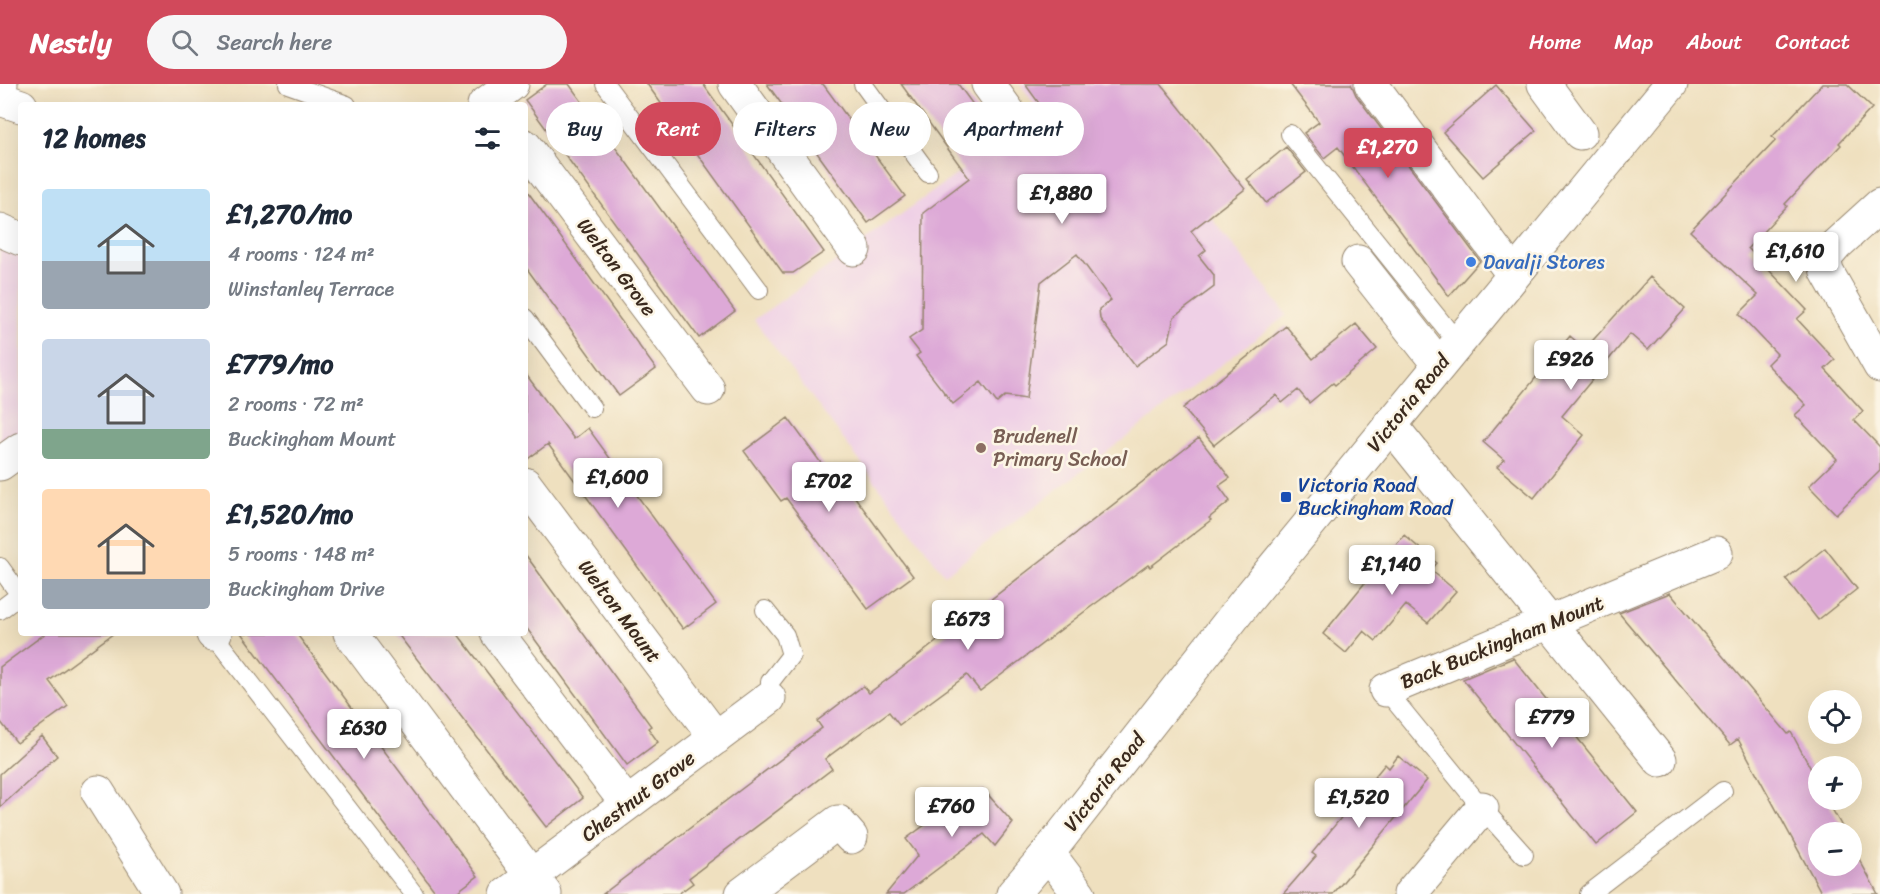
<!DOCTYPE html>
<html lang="en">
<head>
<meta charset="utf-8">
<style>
	:root { --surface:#fff; --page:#f6f6f7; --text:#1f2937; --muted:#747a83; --accent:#d1495b }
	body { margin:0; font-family:Sriracha,sans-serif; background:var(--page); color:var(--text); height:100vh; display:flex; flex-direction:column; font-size:22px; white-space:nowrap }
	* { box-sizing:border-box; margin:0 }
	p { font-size:20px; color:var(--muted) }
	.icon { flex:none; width:33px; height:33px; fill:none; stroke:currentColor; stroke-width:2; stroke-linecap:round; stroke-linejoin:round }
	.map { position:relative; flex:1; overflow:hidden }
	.details { position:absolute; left:18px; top:18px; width:510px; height:534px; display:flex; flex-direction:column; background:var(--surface); border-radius:6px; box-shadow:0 6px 24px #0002 }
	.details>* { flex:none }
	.top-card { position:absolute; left:546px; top:18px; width:570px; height:54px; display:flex; gap:12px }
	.tools { position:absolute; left:1808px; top:606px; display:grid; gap:12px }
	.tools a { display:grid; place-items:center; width:54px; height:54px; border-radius:50%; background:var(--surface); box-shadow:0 6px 24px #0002; font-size:30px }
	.price { position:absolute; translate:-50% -51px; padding:0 14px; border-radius:6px; background:#fff; color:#222; font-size:20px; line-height:39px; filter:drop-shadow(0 2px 3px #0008) }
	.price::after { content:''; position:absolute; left:50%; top:36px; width:18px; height:14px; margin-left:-9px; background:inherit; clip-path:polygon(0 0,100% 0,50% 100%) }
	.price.on { background:var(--accent); color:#fff }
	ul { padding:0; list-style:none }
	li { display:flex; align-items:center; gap:18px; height:150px; padding:0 24px }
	li span { display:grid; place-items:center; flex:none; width:168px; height:120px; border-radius:6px; color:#555 }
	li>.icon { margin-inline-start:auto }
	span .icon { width:72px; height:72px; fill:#fffc; stroke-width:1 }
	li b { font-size:26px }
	h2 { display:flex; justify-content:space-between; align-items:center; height:72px; padding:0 24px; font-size:26px }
	.chip { padding:0 21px; border-radius:27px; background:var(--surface); box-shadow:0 6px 24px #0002; font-size:21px; line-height:54px }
	.chip.on { background:var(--accent); color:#fff }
	header { display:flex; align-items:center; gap:36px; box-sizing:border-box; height:84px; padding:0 30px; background:var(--accent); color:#fff }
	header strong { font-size:28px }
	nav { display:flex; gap:33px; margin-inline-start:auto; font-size:21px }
	.search { width:420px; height:54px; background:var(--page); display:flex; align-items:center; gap:15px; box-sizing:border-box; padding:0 21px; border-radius:33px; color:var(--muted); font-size:22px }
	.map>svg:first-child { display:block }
	.built { fill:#efd0e6 }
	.building { fill:#dda9d7 }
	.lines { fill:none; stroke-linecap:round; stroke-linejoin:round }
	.lane-casing { stroke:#95856e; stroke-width:20 }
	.street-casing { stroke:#95856e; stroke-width:35 }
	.secondary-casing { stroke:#95856e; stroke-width:35 }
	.lane { stroke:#fff; stroke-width:18 }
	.street { stroke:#fff; stroke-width:33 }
	.secondary { stroke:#fff; stroke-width:33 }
	.shop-dot { fill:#3f7fe0; stroke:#fcf5e5; stroke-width:2 }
	.education-dot { fill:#8d6e63; stroke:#fcf5e5; stroke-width:2 }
	.transit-dot { fill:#1a4fb4; stroke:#fcf5e5; stroke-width:2 }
	.labels { text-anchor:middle; stroke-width:5; stroke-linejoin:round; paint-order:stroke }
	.shop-label { font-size:20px; fill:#366cbe; stroke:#fcf5e5; text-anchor:start }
	.street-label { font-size:20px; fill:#3b2a1e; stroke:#fcf5e5 }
	.education-label { font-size:20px; fill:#785e54; stroke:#fcf5e5; text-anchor:start }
	.transit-label { font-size:20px; fill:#164399; stroke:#fcf5e5; text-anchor:start }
</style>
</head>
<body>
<header>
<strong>Nestly</strong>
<div class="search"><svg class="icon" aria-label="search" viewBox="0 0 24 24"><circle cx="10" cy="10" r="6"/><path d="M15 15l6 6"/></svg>Search here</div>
<nav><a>Home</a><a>Map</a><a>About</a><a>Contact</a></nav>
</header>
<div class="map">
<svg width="1880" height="810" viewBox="0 0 1880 810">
	<rect width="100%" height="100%" fill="#fcf5e5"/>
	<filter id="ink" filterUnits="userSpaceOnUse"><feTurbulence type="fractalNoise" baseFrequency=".0167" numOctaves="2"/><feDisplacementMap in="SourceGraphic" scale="12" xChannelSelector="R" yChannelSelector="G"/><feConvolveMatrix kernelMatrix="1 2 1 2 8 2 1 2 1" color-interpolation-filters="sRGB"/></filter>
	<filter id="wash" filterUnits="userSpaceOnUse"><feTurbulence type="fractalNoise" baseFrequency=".008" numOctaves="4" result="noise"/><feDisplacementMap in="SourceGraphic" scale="24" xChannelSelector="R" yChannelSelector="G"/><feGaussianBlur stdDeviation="1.35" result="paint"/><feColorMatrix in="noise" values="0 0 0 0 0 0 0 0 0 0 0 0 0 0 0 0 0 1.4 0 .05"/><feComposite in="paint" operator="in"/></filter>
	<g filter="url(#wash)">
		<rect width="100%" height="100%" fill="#efe0bf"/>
		<path class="built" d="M1020,0h121l-20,16 166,215 -342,260 -191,-255 287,-206z
			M0,165l13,3 8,5v176l-21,15z"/>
		<g id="blocks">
			<path class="building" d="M547,0h22l166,227 -36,27 -174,-238z
				M647,0h56l121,168 -31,21h-10z
				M767,0h56l82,112 -37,27z
				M901,0h57l48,66 43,-33 -24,-33h136l84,105 -54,42 15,19 -7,6 15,19v12l-40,30 -5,24 -34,25 -35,-47 -1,-10 12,-9 -34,-46 -36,28 -15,117 -21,-3 -8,7 -16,-21 -28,22 -37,-48 4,-3 -11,-14 13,-9 1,-117 46,-35z
				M1290,0h61l1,2 4,9 124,166 -31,35 -111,-149 -14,11 -20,-25 15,-11z
				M1822,0h25l25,24 -33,35 2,2 -56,59 2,2 -39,42 59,62 -10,9 38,41 -10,9 38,42 -9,9 26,27v24l-44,43 -27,-28 28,-27 -42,-44 11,-10 -39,-41 10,-10 -38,-40 19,-19 -68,-64 86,-91 -4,-3z
				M1496,1l40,46 -53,46 -40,-45z
				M1286,63l20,25 -40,31 -19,-24z
				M525,104l131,181 -37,27 -94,-130z
				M1650,193l35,32 -37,41 -18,-16 -68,82 22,19 -50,63 -37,-31 7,-7 -21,-18 87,-106 15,13z
				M1356,240l21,25 -42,36 -2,-2 -24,20 -11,-13 -16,13 -6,-8 -62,50 -31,-37 103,-82 27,33z
				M525,289l49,66 14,-11 128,176 -33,25 -135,-185 -23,17z
				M788,334l41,56 6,-4 78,106 -45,33 -82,-111 -5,3 -37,-50z
				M1199,354l31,40 -11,8 11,15 -21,17 2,2 -61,47 -2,-2 -60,44 -108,82 -13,-16 -68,50 -10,-13 -64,47 7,10 -143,109 4,5 -15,11h-75l219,-166 -5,-7 46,-35 6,7 27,-20z
				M1404,451l33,28 -6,7 25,21 -28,32 -22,-18 -30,36 -12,-10 -18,22 -23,-19z
				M1825,464l32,41 -39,31 -32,-41z
				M525,470l126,172 -3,2 10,14 -31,23 -102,-139z
				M1670,509l118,141 3,-2 27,50v18h9l18,32h-27v34h33v-22l27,50h-56l-84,-155 -8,6 -111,-132z
				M46,549h68l-65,48 19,25 -51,37 -17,-22v-54z
				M241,549h55l182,243 -24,18h-17z
				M397,549h60l126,165 -37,29z
				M1513,574l124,154 -41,33 -133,-166z
				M42,652l15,20 -57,51v-33z
				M1398,672l29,24 -94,114h-50l33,-38 -4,-3 73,-89 4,4z
				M983,705l30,34 -18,23 -11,-12 -80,60h-18l32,-39 -12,-16 39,-29 4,6z"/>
		</g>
	</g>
	<g filter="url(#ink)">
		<use href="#blocks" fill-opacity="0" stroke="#95856e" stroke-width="1.5"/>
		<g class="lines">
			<defs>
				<path id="lane" d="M288,0l59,21
					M605,0l154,206
					M863,0l65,89
					M1290,50l168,209
					M525,234l67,90
					M0,483l20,28
					M0,526l21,-16
					M765,526l20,25 6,20 -21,27 -1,16
					M212,549l202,261
					M1386,606l96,118 42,47
					M1589,810l134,-103"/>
				<path id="street" d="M735,0l119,165
					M988,0l24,33
					M1371,0l142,190
					M1544,0l36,49
					M0,15l21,7
					M484,21l28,-21
					M525,62l183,243
					M1880,121l-44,40 -12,14 3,13 53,94
					M0,146l21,9
					M1358,178l81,103
					M1390,340l270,336
					M0,380l21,-15
					M525,400l191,254
					M350,549l195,261
					M497,549l130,171
					M213,550l2,-1
					M1386,606l330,-137
					M98,708l64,102
					M1048,769l31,41
					M507,810l262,-196
					M742,810l96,-72 13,15
					M1410,810l72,-86"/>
				<path id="secondary" d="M0,2l1,-2
					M1013,810l35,-41 198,-252 425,-517"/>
			</defs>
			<use href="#lane" class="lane-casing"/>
			<use href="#street" class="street-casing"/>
			<use href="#secondary" class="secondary-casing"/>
			<use href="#lane" class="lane"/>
			<use href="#street" class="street"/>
			<use href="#secondary" class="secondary"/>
		</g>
	</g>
	<circle class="shop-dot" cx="1471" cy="178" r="6"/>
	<circle class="education-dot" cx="981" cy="364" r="6"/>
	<rect class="transit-dot" x="1280" y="407" width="12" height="12" rx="3"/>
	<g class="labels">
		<g class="shop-label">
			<text x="1483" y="185">Davalji Stores</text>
		</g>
		<g class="street-label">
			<text transform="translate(617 183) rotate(53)" y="7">Welton Grove</text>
			<text transform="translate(1408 319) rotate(-51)" y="7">Victoria Road</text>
			<text transform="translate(620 527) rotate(53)" y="7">Welton Mount</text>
			<text transform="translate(1502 558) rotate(-22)" y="7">Back Buckingham Mount</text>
			<text transform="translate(1104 698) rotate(-52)" y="7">Victoria Road</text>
			<text transform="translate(638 712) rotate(-37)" y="7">Chestnut Grove</text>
		</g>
		<g class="education-label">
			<text x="993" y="359">Brudenell<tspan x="993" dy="23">Primary School</tspan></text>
		</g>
		<g class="transit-label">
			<text x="1298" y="408">Victoria Road<tspan x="1298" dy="23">Buckingham Road</tspan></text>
		</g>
	</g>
</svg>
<div class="tools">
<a><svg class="icon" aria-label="locate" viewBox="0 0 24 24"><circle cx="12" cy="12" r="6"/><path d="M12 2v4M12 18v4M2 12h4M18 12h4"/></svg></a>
<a>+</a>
<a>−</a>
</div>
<b class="price on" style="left:1388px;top:95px">£1,270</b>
<b class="price" style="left:1062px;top:141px">£1,880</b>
<b class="price" style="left:1796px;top:199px">£1,610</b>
<b class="price" style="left:1571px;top:307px">£926</b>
<b class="price" style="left:618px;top:425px">£1,600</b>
<b class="price" style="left:829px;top:429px">£702</b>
<b class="price" style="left:1392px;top:512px">£1,140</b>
<b class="price" style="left:968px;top:567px">£673</b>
<b class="price" style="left:1552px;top:665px">£779</b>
<b class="price" style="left:364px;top:676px">£630</b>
<b class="price" style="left:1359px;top:745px">£1,520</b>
<b class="price" style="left:952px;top:754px">£760</b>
<div class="top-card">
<a class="chip">Buy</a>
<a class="chip on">Rent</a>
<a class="chip">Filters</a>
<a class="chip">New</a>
<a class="chip">Apartment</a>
</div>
<section class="details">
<h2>12 homes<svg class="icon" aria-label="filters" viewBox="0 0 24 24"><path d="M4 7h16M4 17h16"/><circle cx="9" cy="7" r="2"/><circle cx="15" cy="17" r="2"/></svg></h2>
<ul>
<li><span style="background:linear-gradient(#bfe0f5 60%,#9aa5b1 0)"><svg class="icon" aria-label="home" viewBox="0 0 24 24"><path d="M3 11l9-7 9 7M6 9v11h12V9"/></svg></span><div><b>£1,270/mo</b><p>4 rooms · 124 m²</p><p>Winstanley Terrace</p></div></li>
<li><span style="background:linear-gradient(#c9d6e8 75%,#7fa58c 0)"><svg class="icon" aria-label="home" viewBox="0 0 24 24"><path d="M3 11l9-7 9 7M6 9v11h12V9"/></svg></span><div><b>£779/mo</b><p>2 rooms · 72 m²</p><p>Buckingham Mount</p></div></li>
<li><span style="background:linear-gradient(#ffd9b3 75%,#9aa5b1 0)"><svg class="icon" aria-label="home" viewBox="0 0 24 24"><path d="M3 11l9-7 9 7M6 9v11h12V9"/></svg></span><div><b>£1,520/mo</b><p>5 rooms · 148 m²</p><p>Buckingham Drive</p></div></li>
</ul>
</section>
</div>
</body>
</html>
